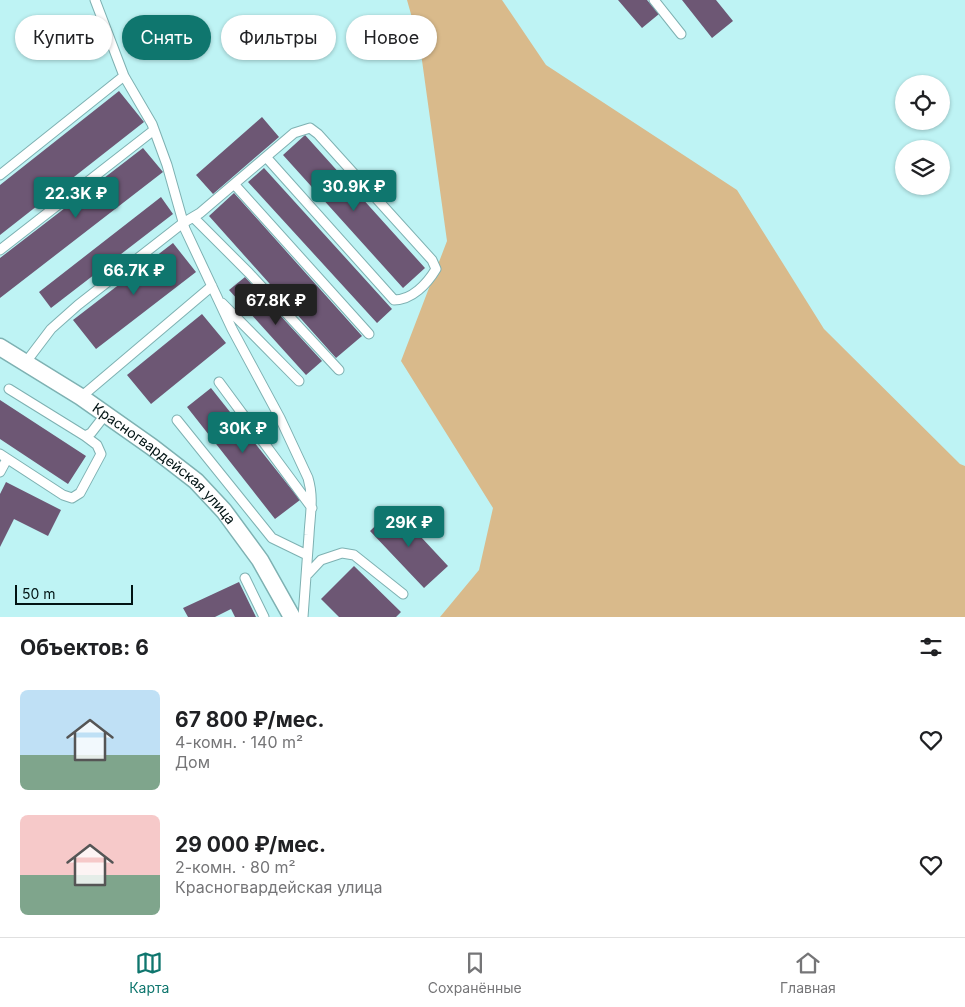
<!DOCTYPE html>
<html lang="ru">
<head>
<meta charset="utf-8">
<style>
	:root { --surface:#fff; --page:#f2f2f2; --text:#202124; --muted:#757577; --line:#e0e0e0; --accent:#0f766e }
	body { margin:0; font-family:Inter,sans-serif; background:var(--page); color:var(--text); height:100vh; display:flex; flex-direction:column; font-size:19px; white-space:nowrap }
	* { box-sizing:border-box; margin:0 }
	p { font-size:16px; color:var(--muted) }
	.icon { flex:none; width:28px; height:28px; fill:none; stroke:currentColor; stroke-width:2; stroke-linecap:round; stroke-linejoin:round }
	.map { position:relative; height:617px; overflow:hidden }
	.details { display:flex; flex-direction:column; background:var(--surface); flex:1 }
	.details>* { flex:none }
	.guide { position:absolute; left:15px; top:15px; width:500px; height:45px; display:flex; gap:10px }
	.fabs { position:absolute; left:895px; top:75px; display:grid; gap:10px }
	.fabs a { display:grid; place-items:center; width:55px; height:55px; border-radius:50%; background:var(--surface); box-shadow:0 1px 4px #0004; font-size:25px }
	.scale { position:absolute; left:15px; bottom:12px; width:118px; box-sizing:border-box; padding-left:5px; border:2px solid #011313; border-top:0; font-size:14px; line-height:18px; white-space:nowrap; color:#011313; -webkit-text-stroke:4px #bef3f4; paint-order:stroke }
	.price { position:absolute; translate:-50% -42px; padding:0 11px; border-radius:5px; background:var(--accent); color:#fff; font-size:16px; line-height:32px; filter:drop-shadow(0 1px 2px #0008) }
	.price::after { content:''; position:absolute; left:50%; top:30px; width:15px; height:11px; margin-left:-8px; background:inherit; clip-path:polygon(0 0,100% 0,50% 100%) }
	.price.current { background:#222; color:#fff }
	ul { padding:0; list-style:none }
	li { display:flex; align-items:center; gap:15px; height:125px; padding:0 20px }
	li span { display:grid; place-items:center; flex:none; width:140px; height:100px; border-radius:8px; color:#555 }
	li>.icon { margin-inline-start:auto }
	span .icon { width:60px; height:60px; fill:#fffc; stroke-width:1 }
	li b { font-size:21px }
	h2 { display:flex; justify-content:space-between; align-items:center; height:60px; padding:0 20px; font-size:21px }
	.chip { padding:0 18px; border-radius:22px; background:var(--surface); box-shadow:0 1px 4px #0004; font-size:18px; line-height:45px }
	.chip.current { background:var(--accent); color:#fff }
	.menu { display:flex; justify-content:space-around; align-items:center; height:70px; border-top:1px solid var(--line); background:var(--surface); font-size:14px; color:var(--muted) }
	.menu a { display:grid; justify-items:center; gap:2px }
	.menu .current { color:var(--accent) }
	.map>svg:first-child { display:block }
	.green { fill:#d9ba8b }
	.building { fill:#6d5774 }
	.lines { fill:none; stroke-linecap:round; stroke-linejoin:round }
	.service-casing { stroke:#7eb1b2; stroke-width:11 }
	.minor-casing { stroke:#7eb1b2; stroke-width:19 }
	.service { stroke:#fff; stroke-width:9 }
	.minor { stroke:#fff; stroke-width:16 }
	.labels { text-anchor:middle; stroke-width:5; stroke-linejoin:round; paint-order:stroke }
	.street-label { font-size:14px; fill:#011313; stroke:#bef3f4 }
</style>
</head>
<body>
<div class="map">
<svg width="965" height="617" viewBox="0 0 965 617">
	<rect width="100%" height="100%" fill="#bef3f4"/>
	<path class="green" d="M407,0h95l44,65 191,125 87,139 136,135 5,2v151h-525l39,-47 14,-62 -92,-147 46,-120 -27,-195z"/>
	<path class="building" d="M618,0h29l12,14 -17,14z
		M682,0h34l17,21 -21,17z
		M119,91l25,31 -144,113v-50z
		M262,117l17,20 -66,57 -17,-19z
		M305,135l120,133 -22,20 -120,-133z
		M143,148l20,24 -163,126v-40z
		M264,168l128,141 -15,14 -129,-141z
		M234,193l128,143 -26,22 -127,-142z
		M161,197l12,17 -122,94 -12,-16z
		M173,243l23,29 -100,77 -23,-29z
		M245,277l77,84 -16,14 -77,-85z
		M202,314l24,29 -75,61 -24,-29z
		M211,388l89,112 -25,19 -88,-112z
		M0,400l86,56 -18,28 -68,-45z
		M6,482l55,28 -13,26 -34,-17 -14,28v-53z
		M394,508l54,58 -24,22 -54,-57z
		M354,566l47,46 -5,5h-57l-18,-18z
		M239,582l17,35h-21l-4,-8 -16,8h-27l-5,-9z"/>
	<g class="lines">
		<defs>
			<path id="service" d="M95,0l29,76 28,48 15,41 18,64 47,100 48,89 28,60c6,20 2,37 1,57 -2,28 -4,55 -6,82
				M654,0l27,34
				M0,175l124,-99
				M234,184l135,150
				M193,217l56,56 90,97
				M0,250l154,-120
				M222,303l77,78
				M26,362l25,-33 27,-24 105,-82 17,-10 94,-80 16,-5 8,6 114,126 4,9c-9,15 -24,31 -42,31l-128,-143
				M219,382l93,126
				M9,389l76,47 6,-3 14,-18
				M81,397l131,-111
				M177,420l95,118 35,17
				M0,454l63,41 9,3 8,-5 21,-39 -4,-9 -12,-9
				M0,472l7,-13
				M306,576l15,-16 21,-7 12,2 49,39
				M245,578l19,39"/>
			<g id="minor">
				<path id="s1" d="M0,347l81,50 71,50 44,34 28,30 36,49 32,57"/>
			</g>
		</defs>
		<use href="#service" class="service-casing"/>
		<use href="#minor" class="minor-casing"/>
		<use href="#service" class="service"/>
		<use href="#minor" class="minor"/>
	</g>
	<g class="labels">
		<g class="street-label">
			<text dy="5" stroke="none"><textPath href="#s1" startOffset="202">Красногвардейская улица</textPath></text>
		</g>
	</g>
</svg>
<div class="fabs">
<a><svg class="icon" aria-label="locate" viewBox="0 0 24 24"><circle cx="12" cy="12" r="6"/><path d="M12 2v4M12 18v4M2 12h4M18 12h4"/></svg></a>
<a><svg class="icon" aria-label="layers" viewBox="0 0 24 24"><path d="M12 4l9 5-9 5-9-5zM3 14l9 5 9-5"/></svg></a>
</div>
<div class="scale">50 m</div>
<b class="price" style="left:354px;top:212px">30.9K ₽</b>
<b class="price" style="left:76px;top:219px">22.3K ₽</b>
<b class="price" style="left:134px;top:296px">66.7K ₽</b>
<b class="price current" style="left:276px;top:326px">67.8K ₽</b>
<b class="price" style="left:243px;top:454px">30K ₽</b>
<b class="price" style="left:409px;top:548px">29K ₽</b>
<div class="guide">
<a class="chip">Купить</a>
<a class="chip current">Снять</a>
<a class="chip">Фильтры</a>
<a class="chip">Новое</a>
</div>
</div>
<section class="details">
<h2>Объектов: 6<svg class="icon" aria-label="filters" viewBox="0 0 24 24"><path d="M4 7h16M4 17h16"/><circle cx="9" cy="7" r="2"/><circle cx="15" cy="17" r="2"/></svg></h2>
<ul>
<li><span style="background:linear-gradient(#bfe0f5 65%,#7fa58c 0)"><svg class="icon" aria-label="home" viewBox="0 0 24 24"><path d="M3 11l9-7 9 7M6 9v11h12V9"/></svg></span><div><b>67 800 ₽/мес.</b><p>4-комн. · 140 m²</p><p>Дом</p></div><svg class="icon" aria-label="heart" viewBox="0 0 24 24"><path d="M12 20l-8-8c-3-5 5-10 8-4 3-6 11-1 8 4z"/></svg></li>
<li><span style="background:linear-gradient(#f6c9c9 60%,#7fa58c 0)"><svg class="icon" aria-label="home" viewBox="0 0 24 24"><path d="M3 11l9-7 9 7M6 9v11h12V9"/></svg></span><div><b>29 000 ₽/мес.</b><p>2-комн. · 80 m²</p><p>Красногвардейская улица</p></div><svg class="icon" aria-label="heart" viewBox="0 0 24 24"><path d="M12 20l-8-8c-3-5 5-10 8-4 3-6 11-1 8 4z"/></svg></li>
</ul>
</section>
<nav class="menu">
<a class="current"><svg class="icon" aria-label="map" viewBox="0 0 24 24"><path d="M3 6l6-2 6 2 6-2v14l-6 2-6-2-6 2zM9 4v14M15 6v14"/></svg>Карта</a>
<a><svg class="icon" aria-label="saved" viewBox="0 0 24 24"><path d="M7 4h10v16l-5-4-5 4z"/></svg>Сохранённые</a>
<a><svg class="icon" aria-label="home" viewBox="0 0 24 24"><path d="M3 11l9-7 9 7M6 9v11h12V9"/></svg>Главная</a>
</nav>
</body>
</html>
